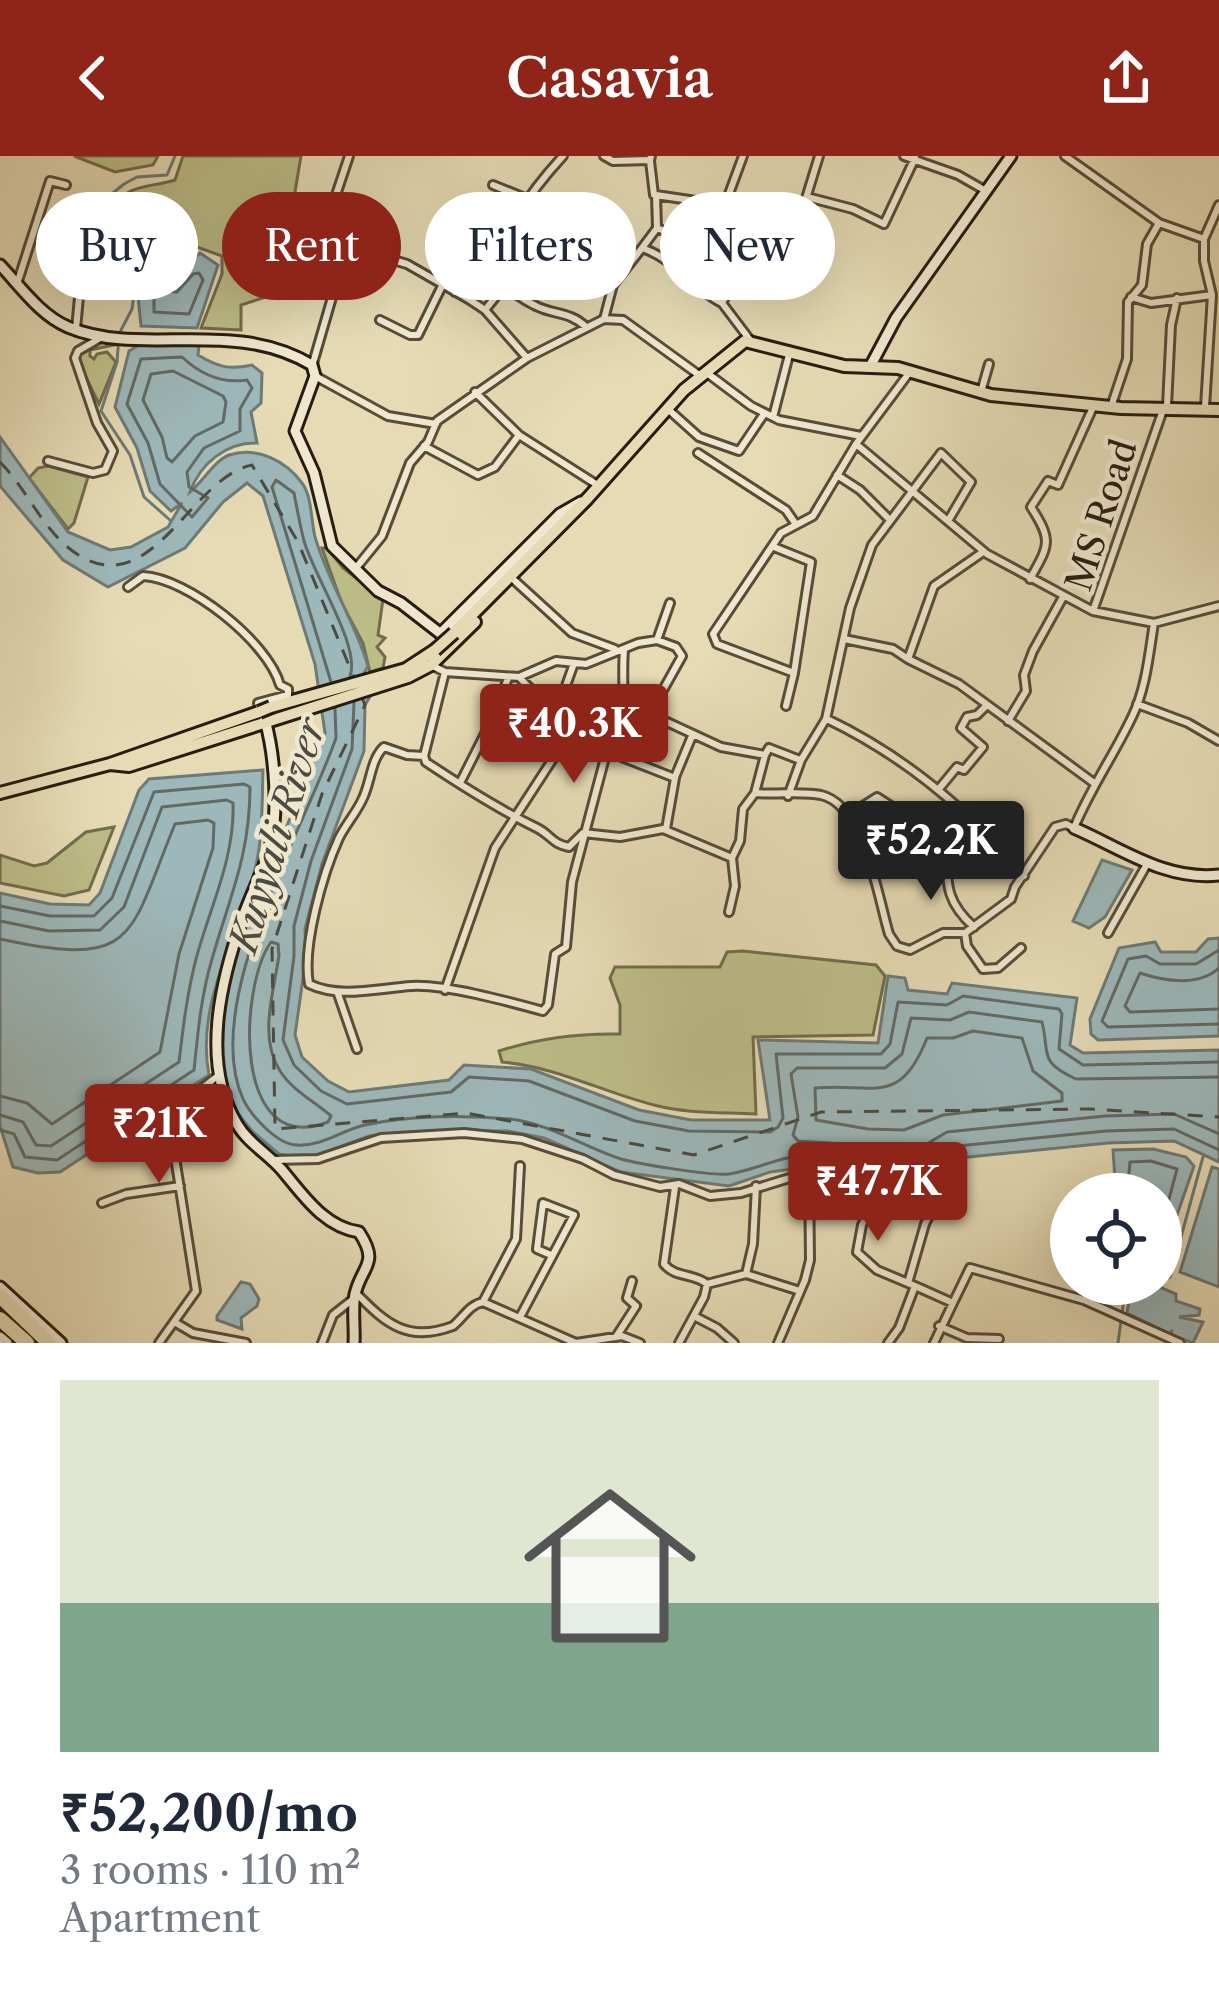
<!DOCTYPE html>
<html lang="en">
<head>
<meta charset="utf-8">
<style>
	:root { --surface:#fff; --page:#f2f2f3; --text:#1f2937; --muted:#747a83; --line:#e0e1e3; --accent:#8f2418 }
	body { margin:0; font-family:"Libre Caslon Text",serif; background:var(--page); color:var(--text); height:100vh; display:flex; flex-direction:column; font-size:45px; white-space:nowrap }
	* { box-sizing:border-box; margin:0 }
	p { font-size:39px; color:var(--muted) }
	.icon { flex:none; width:66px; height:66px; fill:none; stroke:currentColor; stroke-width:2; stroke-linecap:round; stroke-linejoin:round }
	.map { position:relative; height:1187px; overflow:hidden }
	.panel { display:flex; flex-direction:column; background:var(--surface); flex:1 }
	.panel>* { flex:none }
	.hud { position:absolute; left:36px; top:36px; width:1149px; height:108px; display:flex; gap:24px }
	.controls { position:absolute; left:1050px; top:1017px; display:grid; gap:24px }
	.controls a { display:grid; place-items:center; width:132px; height:132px; border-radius:50%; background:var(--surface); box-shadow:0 12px 48px #0002; font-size:60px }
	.price { position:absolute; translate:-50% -102px; padding:0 27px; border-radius:12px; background:var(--accent); color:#fff; font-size:39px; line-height:78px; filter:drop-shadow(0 3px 6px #0008) }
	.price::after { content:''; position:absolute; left:50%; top:72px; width:36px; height:27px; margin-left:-18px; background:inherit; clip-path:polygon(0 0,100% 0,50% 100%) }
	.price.on { background:#222; color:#fff }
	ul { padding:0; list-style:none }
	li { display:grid; align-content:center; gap:24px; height:636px; padding:0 60px }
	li+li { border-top:3px solid var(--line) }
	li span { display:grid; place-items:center; height:372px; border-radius:0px; color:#555 }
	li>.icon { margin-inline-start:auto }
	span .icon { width:216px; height:216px; fill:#fffc; stroke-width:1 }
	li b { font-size:51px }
	.pill { padding:0 42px; border-radius:54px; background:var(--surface); box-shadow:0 12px 48px #0002; font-size:42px; line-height:108px }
	.pill.on { background:var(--accent); color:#fff }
	header { display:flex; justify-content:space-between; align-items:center; height:156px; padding:0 60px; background:var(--accent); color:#fff; font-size:54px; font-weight:600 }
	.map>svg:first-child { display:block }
	.green { fill:#bdbd88; stroke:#726c4c; stroke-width:3 }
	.water { fill:#9db8ba; stroke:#6e7a76; stroke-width:3 }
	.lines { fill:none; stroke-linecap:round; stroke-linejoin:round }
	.shore { stroke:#626a65; stroke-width:3 }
	.stream { stroke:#6e7a76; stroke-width:3 }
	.ferry { stroke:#4b4b43; stroke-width:3; stroke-dasharray:15 12; stroke-linecap:butt }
	.street-casing { stroke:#584c39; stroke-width:12 }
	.secondary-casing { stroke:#281c10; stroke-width:15 }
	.primary-casing { stroke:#281c10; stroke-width:16 }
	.highway-casing { stroke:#281c10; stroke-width:20 }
	.street { stroke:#efe8cf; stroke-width:6 }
	.secondary { stroke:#efe8cf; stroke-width:9 }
	.primary { stroke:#e6dbb5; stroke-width:10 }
	.highway { stroke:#e6dbb5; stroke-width:14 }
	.primary-bridge-casing { stroke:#281c10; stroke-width:16; stroke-linecap:butt }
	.primary-bridge { stroke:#e6dbb5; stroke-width:10 }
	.labels { text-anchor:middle; stroke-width:9; stroke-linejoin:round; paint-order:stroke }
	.street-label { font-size:36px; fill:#281c10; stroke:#efe8cf }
	.water-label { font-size:39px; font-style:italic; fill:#4b4b43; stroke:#efe8cf }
</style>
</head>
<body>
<header><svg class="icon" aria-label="back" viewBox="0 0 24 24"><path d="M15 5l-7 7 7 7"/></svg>Casavia<svg class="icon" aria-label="share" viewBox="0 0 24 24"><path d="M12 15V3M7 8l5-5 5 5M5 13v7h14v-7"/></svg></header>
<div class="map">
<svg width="1219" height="1187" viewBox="0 0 1219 1187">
	<rect width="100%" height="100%" fill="#e6dbb5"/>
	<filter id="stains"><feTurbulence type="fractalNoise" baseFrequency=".00167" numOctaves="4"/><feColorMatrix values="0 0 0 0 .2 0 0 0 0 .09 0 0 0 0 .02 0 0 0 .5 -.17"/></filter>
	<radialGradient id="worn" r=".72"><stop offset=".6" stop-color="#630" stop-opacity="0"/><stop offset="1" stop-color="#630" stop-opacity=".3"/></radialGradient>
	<path class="green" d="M74,0h84l-5,9 -38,7z
		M183,0h118l-23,137 -37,12v25l-40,-2 21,-54v-18l-78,-28 -30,-5 -3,-12c18,-29 34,-22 64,-31z
		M103,181l16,7 -29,6v6l4,3 3,-5 10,-2 9,10 -17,42 -18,-37 -3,-20z
		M48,310l40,11 -14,46 -6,6 -39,-51 9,-10z
		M322,392h5l16,20 40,31 -5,36 7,3 -8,9 8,10 -2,11 -13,4 -7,-29 -21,-39z
		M114,671l-25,63 -25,6 -64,-13v-28l34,11 13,-3 39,-31z
		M743,795l133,14 9,11 -12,59 -120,2 3,77c-35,-2 -68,0 -102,-9 -52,-13 -97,-38 -152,-43l-3,-11c40,-13 79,-18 121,-17v-29l-10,-27 5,-11h105l7,-15z"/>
	<path class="water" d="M128,74c41,8 22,29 41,52l31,-29 18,12 -21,63 -56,-2 -6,-60 -19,-27v-5z
		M139,189h60l-1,10c20,12 31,15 54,10l10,8 -1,30 -10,9 6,31c-31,-1 -57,21 -67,49 12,-9 24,-31 39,-37 28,-9 57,6 73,28 10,13 9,38 13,54 13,45 40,84 53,129l-6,11 9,18 -6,10 -1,46 -42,113 -17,65 1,28 -11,78 7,22 26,24 21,11 100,-12 15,-15 67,4 108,41 52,10h79l-12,-80 120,3 10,-67 17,2 3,12 39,4 5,-11 125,15 -7,47 13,8 136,-3v112l-45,-21 -66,2 -159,16 -6,10 -36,6 -99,-8 -38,5 -41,14 -108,-14 -77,-34 -36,-7h-81l-58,5 -54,20 -19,1 -17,-3 -27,-23 -20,-25 -10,-45 2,-52 14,-64 87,-212 -10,-69 -52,-168 -16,-13 -24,19 -38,46 -77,39 -45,-27 -63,-74v-49l68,95 42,18 21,-3 37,-20 14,-24 -11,8 -21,-20 -13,-43 -22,-41 14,-56z
		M263,614c-1,27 0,57 -5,85 -13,72 -64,144 -49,220l-149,97 -22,1 -25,-6 -13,-41v-233l50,11 39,1 11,-12 39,-103 10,-11z
		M1102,704l30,10 -27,47 -16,11 -16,-7z
		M1219,782v98l-121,4 -7,-6 -1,-15 29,-71 36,-6 6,10h35l12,-13z
		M213,929l20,41 -24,2 -33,16 -4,-29z
		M1153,993l33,8 8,9 -33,95v-67h-45l-3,-44z
		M1212,1011l7,2v118l-39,-15z
		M241,1126l9,2 9,15 -2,7 -16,12 1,11 -25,-9v-4z
		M1132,1128l23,1 21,9v7l24,8 -1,6 -20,2 24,5 -10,21 -22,-8 1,-5 -2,4 -43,-21z"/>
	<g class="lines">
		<path class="shore" d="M199,117l4,7 -14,34 -35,-2v-21l23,1 16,-18z
			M182,201c18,17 39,27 65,23l5,8 -12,21v22l-36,17 -17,24 2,15 19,11 -16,19 -32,-33 -12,-41 -21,-39 14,-45z
			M173,215l50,25 3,6 -3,20 -28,14 -23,26 -5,-4 -5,-21 -19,-37 8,-26z
			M331,526l-59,-195 4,-7 18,13c3,16 6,32 10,48 10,35 57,106 46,135
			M354,547l-2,46 -41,112 -17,65v30l-11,84 11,25 27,26 26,13 104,-12 18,-15 60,4 106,40 54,10 81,1 8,-5 5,-9 -7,-64h105l9,-10 8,-42 49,3 16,-9 96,13 3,5 -3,35 24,16 136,-3
			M335,553l1,29c-32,92 -136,265 -93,361 8,17 34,45 53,46 25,2 46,-15 69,-20 44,-10 101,-10 145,-6 41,5 73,28 111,40 18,5 90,17 108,15 27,-4 51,-18 79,-19 33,-1 96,20 126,3 5,-3 9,-8 14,-11l158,-16 68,-2 45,21
			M0,750l50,10h44l18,-18 42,-106 90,-8 6,3c0,68 -20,109 -38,172 -11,37 -14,73 -18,111l-137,90 -32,-3 -11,-23 -14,-4
			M0,765l49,10 51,-1 24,-23 38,-100 65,-7 6,3c2,55 -23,104 -37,156 -9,35 -13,69 -17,103l-128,84 -15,-1 -13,-23 -23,-7
			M0,783c138,30 128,-1 175,-115l33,-4 6,3 -1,25 -34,106 -19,98 -108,72 -25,-21 -27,-7
			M271,786l7,2 1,11c-5,37 -21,82 1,116 12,19 35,31 51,45l-3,6c-96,37 -89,-135 -57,-180z
			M1219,794l-23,14h-36l-14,-8 -18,3 -26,62 6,6 111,-3
			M1219,812c-21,19 -55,13 -79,5l-15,33 5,6 89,-3
			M973,875l49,7 11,33 29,22v8l-119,14 -39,15 -36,-1 -52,-9 -1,-32c60,-5 85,19 112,-50h26z
			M1219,921l-143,2c-38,-17 -26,-25 -34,-57l-73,-10 -19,8 -39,-2 -9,36 -17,14h-88l-6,6 7,43 -5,18 5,6 107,7 20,-3 22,-13 158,-16 69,-2 45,20
			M1127,1038l3,-32 21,-1 26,8 -16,60"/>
		<path class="stream" d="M171,365l-27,-24 -14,-42 -29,-44 16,-49 2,-28 13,-25 2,-15 -2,-21 -21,-29 -5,-33 7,-18 11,-9 13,-7 30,-2 8,-19
			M1161,1126l9,-5 33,-120
			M1118,1187l8,-59"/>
		<path class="ferry" d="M0,306c27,27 44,71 77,92 75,49 114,-77 175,-89l46,77 57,138
			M361,539l4,10 -43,89 -50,155 3,180 191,-16 228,42 127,-43 268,-3 130,8"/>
		<defs>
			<path id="street" d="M563,0c-23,25 -77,89 -59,126 4,8 22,19 30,23 18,10 36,6 52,22
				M604,0l9,5 37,-1 1,-4
				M743,0l-17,46 -25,34 -5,15 46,14 -20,38 28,37
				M904,0l54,19 28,16
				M1065,0l94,67 45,16
				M650,5l4,34
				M493,29l32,13 106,60
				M807,41l46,12 31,15 31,-66
				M727,47l65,41 27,-88
				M657,72l40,16
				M336,87l71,21 63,36 15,10 42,48
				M642,92l15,-20 -1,-33 67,10
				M17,128l33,-103 16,4
				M455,136l20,-45
				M1131,141l20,6 61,-8
				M485,154l20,-25
				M604,163l19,1 76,55
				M380,164l30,15h8l24,-49
				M76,173l5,-53
				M313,207l20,-69 3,-99 13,-39
				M707,217l44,33 28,14 82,16
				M909,217l-53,71 131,110 106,57
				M315,220l73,40 48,8
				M475,236l44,43 80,51
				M981,236l8,-28
				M1167,250l4,-81 6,-27
				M1111,251l16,-48 1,-57 14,-17 5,-41 12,-21
				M1205,251l7,-112 -8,-34v-22l15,-34
				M669,254l30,27 40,14 25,-37
				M773,261l17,-66
				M424,290l54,29 17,-8 24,-32
				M698,297l88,57 9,13
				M48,305l45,12 12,-3 8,-19 -16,-28 -22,-65 3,-7 24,-14
				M837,319l23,15 29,29
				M774,391l37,15 -17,111
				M983,396l-49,34 -26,73 51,25 135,99
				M356,412l26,-32 28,-73 18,-21 9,-21 90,-63 77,-39 9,-34 29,-37c33,11 50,40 80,55
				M1030,423c19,-34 23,-38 1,-72l17,-26 10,4 36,-80
				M515,425l57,52 43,16
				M128,431l15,-11c45,2 125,66 137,109l8,4v6l-30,8 4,8
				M1154,467l65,-17
				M844,483l49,10 15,10
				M657,484l19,7 6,9 -24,43 -4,17 67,31 44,8 4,-7 31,12
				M624,494c-3,35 4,67 -6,101l1,5 56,22 -9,51
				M431,509l14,7 74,5 37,-16 30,3 52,-21 19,-3 13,-37
				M445,516l-21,84 2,6c36,24 72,47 111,66 14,7 15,16 32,19l14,-14 37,4 43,-8 69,29 8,-17 3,-32 12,-16 10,-38
				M519,521l52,54 36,19
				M1137,548l51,19 31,18
				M786,550l8,-33 -77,-29 -4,-10 68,-101 32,-17 43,-72
				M556,558l17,-48
				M625,559l29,1
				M827,563c77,37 143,92 197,157
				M1008,565l18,-30 -2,-16 9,-24 30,-54
				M424,600l-17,-1 -23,-8c-13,12 -13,34 -21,51 -6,14 -17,26 -24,40 -16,35 -37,108 -30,146 31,15 69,4 103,2 33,-2 98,16 131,25l5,-6 7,-51 11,-7 6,-65 35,-132
				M675,621l17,-41
				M460,627l34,-67 14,-38
				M938,634l19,-23 7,3 19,-23 -22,-19 6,-11 10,-2 9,-9
				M755,637c21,2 46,-2 66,2 44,10 57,103 68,139l8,12 13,4 33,-17h22
				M788,640l13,-36 25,-41 24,-111 22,-63 69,-92 30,29 -23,39
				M847,660l30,-19 33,21 37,37c-1,31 1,49 27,72
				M729,756l6,-26 -3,-28
				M1108,777l39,-69
				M1021,792l-23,20 -15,1 -16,-23 -2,-13 46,-34 4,-12 40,-60 11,-3 8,4c16,-39 40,-73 58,-111 14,-28 17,-63 22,-94l-61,-12 70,-201
				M445,834l50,-142 76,-117
				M338,838l19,55
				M273,1004l45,-1 63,-21 83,-5 58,6 61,20 31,16 46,12 19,-3 31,12 31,-3 68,-21 1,88 -5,20 -27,63
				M883,1028l-21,41 -5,27 20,18 38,16
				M675,1031l-11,77c11,14 30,9 43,20l-3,13 -25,46
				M102,1047l24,-9 54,-8
				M746,1118l54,17
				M908,1127l17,-59 26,-52
				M707,1128l39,-10 7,-30 3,-58
				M356,1137c30,31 52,50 97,33 11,-9 16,-21 30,-24l33,-63 4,-73
				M483,1146l93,41 46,-7 18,7
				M694,1160l23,12 17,15
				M520,1161l54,-102 -31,-12 -6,46 14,6
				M176,1167l17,10 53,10
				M939,1170l28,12 32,1
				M616,1181l20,-31 -9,-8 5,-17
				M159,1187l37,-52 -27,-172 9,-12 41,-32
				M322,1187l11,-28 19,-15
				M888,1187l11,-15 16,-42 38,17 17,-35 114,32 96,43
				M934,1187l19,-40"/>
			<path id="secondary" d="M0,109c20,21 40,50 68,62 74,31 164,-10 244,38l3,11 -20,55 19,42 18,73 46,45 23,12 49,38
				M871,209l25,-47 115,-162
				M441,477l119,-119 21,-12
				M265,564c10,36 14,92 5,128 -7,24 -19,46 -27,69 -22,63 -43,145 -6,207 10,18 31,30 45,46 21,25 42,57 77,62 21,32 3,33 -4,62 -3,15 0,34 -1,49
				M1074,672c47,20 91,53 145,47
				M0,1131l61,56
				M0,1181l7,6"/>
			<path id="primary" d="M454,477l133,-134 97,-109 61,-49 99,25 54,2 93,27 130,13 98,2
				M271,551l135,-38 29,-19
				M110,608l19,2 279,-89 23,-12 44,-43
				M0,637l110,-29 149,-52"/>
			<path id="highway" d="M0,1140l49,47
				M0,1163l27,24"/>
		</defs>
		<use href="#street" class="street-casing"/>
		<use href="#secondary" class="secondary-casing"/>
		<use href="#primary" class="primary-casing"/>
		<use href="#highway" class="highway-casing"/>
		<use href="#street" class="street"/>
		<use href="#secondary" class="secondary"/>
		<use href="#primary" class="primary"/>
		<use href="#highway" class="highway"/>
		<defs>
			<path id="primary-bridge" d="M435,494l19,-17
				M259,556l12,-5"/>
		</defs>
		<use href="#primary-bridge" class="primary-bridge-casing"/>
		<use href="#primary-bridge" class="primary-bridge"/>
	</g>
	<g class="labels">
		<g class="street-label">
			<text transform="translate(1101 359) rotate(-72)" y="13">MS Road</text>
		</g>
		<g class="water-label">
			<text transform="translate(277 679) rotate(-73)" y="14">Kuyyali River</text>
		</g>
	</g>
	<rect width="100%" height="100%" filter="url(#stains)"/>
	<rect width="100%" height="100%" fill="url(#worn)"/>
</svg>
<div class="controls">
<a><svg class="icon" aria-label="locate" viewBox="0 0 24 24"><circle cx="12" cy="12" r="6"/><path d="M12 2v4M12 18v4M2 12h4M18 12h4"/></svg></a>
</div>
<b class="price" style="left:574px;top:630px">₹40.3K</b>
<b class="price on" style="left:931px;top:747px">₹52.2K</b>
<b class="price" style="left:159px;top:1030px">₹21K</b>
<b class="price" style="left:878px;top:1088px">₹47.7K</b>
<div class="hud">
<a class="pill">Buy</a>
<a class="pill on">Rent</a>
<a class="pill">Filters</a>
<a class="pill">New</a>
</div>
</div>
<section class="panel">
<ul>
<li><span style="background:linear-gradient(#dfe7d0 60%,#7fa58c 0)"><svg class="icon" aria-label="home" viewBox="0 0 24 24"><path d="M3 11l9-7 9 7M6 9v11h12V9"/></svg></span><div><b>₹52,200/mo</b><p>3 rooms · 110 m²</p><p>Apartment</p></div></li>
</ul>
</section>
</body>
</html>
